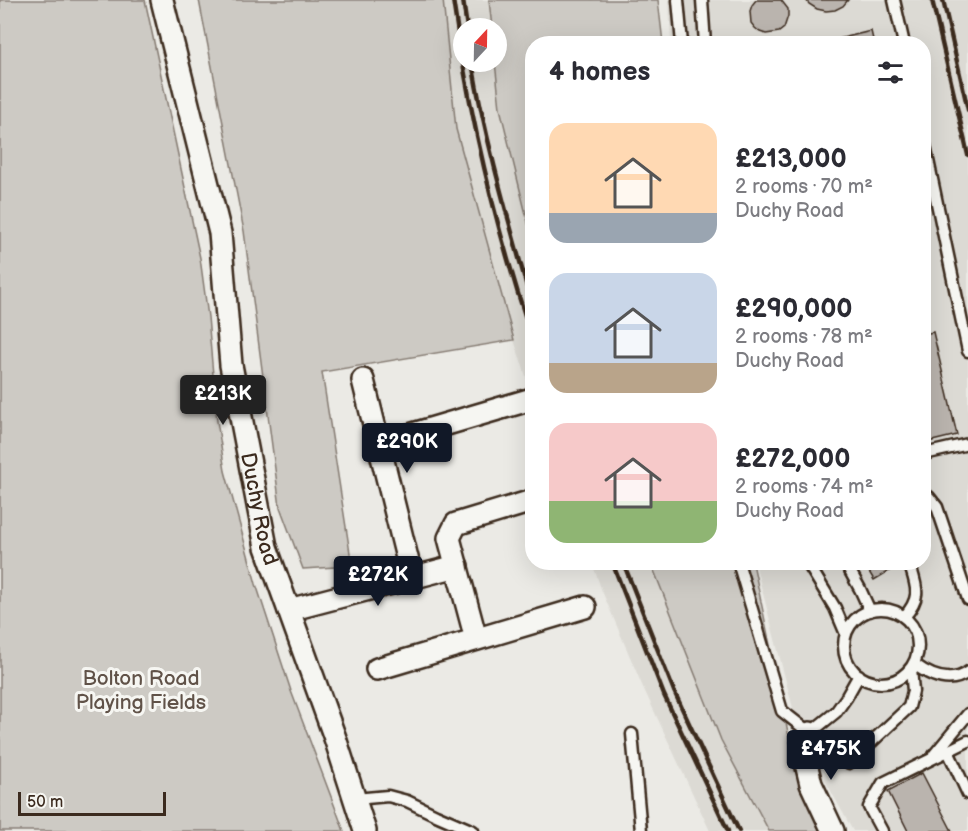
<!DOCTYPE html>
<html lang="en">
<head>
<meta charset="utf-8">
<style>
	:root { --surface:#fff; --page:#f7f7f7; --text:#2b2b33; --muted:#7c7c81; --accent:#111827 }
	body { margin:0; font-family:"Balsamiq Sans",sans-serif; background:var(--page); color:var(--text); height:100vh; display:flex; flex-direction:column; font-size:22px; white-space:nowrap }
	* { box-sizing:border-box; margin:0 }
	p { font-size:20px; color:var(--muted) }
	.icon { flex:none; width:33px; height:33px; fill:none; stroke:currentColor; stroke-width:2; stroke-linecap:round; stroke-linejoin:round }
	.map { position:relative; flex:1; overflow:hidden }
	.side { position:absolute; left:525px; top:36px; width:406px; height:534px; display:flex; flex-direction:column; background:var(--surface); border-radius:24px; box-shadow:0 6px 24px #0002 }
	.side>* { flex:none }
	.needle { width:39px; rotate:22deg }
	.fabs { position:absolute; left:453px; top:18px; display:grid; gap:12px }
	.fabs a { display:grid; place-items:center; width:54px; height:54px; border-radius:50%; background:var(--surface); box-shadow:0 6px 24px #0002; font-size:30px }
	.scale { position:absolute; left:18px; bottom:15px; width:148px; box-sizing:border-box; padding-left:6px; border:3px solid #3b2a1e; border-top:0; font-size:16px; line-height:21px; white-space:nowrap; color:#3b2a1e; -webkit-text-stroke:4px #f6f6f2; paint-order:stroke }
	.price { position:absolute; translate:-50% -51px; padding:0 14px; border-radius:6px; background:var(--accent); color:#fff; font-size:20px; line-height:39px; filter:drop-shadow(0 2px 3px #0008) }
	.price::after { content:''; position:absolute; left:50%; top:36px; width:18px; height:14px; margin-left:-9px; background:inherit; clip-path:polygon(0 0,100% 0,50% 100%) }
	.price.selected { background:#222; color:#fff }
	ul { padding:0; list-style:none }
	li { display:flex; align-items:center; gap:18px; height:150px; padding:0 24px }
	li span { display:grid; place-items:center; flex:none; width:168px; height:120px; border-radius:18px; color:#555 }
	li>.icon { margin-inline-start:auto }
	span .icon { width:72px; height:72px; fill:#fffc; stroke-width:1 }
	li b { font-size:26px }
	h2 { display:flex; justify-content:space-between; align-items:center; height:72px; padding:0 24px; font-size:26px }
	.map>svg:first-child { display:block }
	.built { fill:#dcdad4 }
	.green { fill:#cdcac4; stroke:#847a71; stroke-width:1.5 }
	.building { fill:#bab4ae; stroke:#3b2a1e; stroke-width:1.5 }
	.lines { fill:none; stroke-linecap:round; stroke-linejoin:round }
	.service-casing { stroke:#3b2a1e; stroke-width:15 }
	.minor-casing { stroke:#3b2a1e; stroke-width:26 }
	.service { stroke:#f6f6f2; stroke-width:10 }
	.minor { stroke:#f6f6f2; stroke-width:21 }
	.rail { stroke:#3b2a1e; stroke-width:4.5 }
	.labels { text-anchor:middle; stroke-width:6; stroke-linejoin:round; paint-order:stroke }
	.street-label { font-size:21px; fill:#3b2a1e; stroke:#f6f6f2 }
	.park-label { font-size:21px; fill:#605248; stroke:#f6f6f2 }
</style>
</head>
<body>
<div class="map">
<svg width="968" height="831" viewBox="0 0 968 831">
	<rect width="100%" height="100%" fill="#ebeae5"/>
	<filter id="ink" filterUnits="userSpaceOnUse"><feTurbulence type="fractalNoise" baseFrequency=".0167" numOctaves="2"/><feDisplacementMap in="SourceGraphic" scale="12" xChannelSelector="R" yChannelSelector="G"/><feConvolveMatrix kernelMatrix="1 2 1 2 8 2 1 2 1" color-interpolation-filters="sRGB"/></filter>
	<g filter="url(#ink)">
		<path class="built" d="M443,0h46l3,28h-28v34h31l5,46 32,131v155l-18,-54 -58,-211z
			M669,0h299v831h-115l-53,-96 -45,-172 169,-1v-518l-253,-1z
			M592,563h59l70,177 48,91h-59l-68,-146 -40,-94z"/>
		<path class="green" d="M0,0h145l55,258 8,59 9,104 8,50 31,113 35,107 53,140h-344z
			M199,0h244l13,129 58,211 -192,32 30,194 -49,3 -23,-62 -36,-276z
			M489,0h169l5,43 -131,1v195l-32,-131 -5,-46h1v-34h-4z
			M651,563h102l37,179 35,89h-56l-48,-91z"/>
		<path class="building" d="M756,0h25l7,9v7l-4,12 -5,4 -13,2 -6,-2 -5,-4 -4,-5 -1,-12 2,-6z
			M806,0h42l-5,6 -8,4 -9,1 -9,-2 -8,-5z
			M871,31l3,13h-56z
			M933,332l24,103 -33,8v-109z
			M863,562h34l2,3 -25,15z
			M922,773l30,58h-44l-20,-40z"/>
		<g class="lines">
			<defs>
				<path id="service" d="M678,0l4,44
					M702,0l3,44
					M894,0l10,44
					M924,141l44,210
					M924,454l44,-10
					M924,494l5,3 8,10 31,92
					M738,562l44,149 28,22 26,-21 10,-14 13,-23
					M807,562l28,46 11,26
					M845,562l15,27 10,22
					M844 646a37 37 0 1 1 74 0a37 37 0 1 1-74 0Z
					M904,617c19,-21 12,-31 5,-55
					M914,664c16,12 36,21 54,8
					M632,734l9,97
					M948,751l20,43
					M934,755l34,-41
					M849,763l60,-56 4,-16 -2,-22
					M355,799l33,-3 19,5 29,14 37,16
					M882,831l-13,-24 14,-24 85,-42"/>
				<g id="minor">
					<path id="s1" d="M162,0l58,233 11,132 35,182 69,191 30,93"/>
					<path d="M363,380l49,198"/>
					<path d="M379,444l153,-45"/>
					<path d="M289,610l168,-44"/>
					<path d="M476,639l-27,-101 7,-14 76,-23"/>
					<path d="M377,669l208,-62"/>
					<path d="M810,733l-5,26 6,25 22,47"/>
				</g>
			</defs>
			<use href="#service" class="service-casing"/>
			<use href="#minor" class="minor-casing"/>
			<use href="#service" class="service"/>
			<use href="#minor" class="minor"/>
			<path class="rail" d="M453,0c16,113 43,230 79,337
				M463,0l4,28
				M932,0l36,155
				M943,0l25,110
				M472,62c14,82 38,163 60,243
				M612,562l52,133 64,136
				M623,562l51,129 65,140"/>
		</g>
	</g>
	<g class="labels">
		<g class="street-label">
			<text dy="7" stroke="none"><textPath href="#s1" startOffset="519">Duchy Road</textPath></text>
		</g>
		<g class="park-label">
			<text x="141" y="685">Bolton Road<tspan x="141" dy="24">Playing Fields</tspan></text>
		</g>
	</g>
</svg>
<div class="fabs">
<a><svg class="needle" viewBox="-14 -14 28 28"><path d="M0-13l5 13h-10z" fill="#e53935"/><path d="M0 13l5-13h-10z" fill="#7c7c81"/></svg></a>
</div>
<div class="scale">50 m</div>
<b class="price selected" style="left:223px;top:426px">£213K</b>
<b class="price" style="left:407px;top:474px">£290K</b>
<b class="price" style="left:378px;top:607px">£272K</b>
<b class="price" style="left:831px;top:781px">£475K</b>
<section class="side">
<h2>4 homes<svg class="icon" aria-label="filters" viewBox="0 0 24 24"><path d="M4 7h16M4 17h16"/><circle cx="9" cy="7" r="2"/><circle cx="15" cy="17" r="2"/></svg></h2>
<ul>
<li><span style="background:linear-gradient(#ffd9b3 75%,#9aa5b1 0)"><svg class="icon" aria-label="home" viewBox="0 0 24 24"><path d="M3 11l9-7 9 7M6 9v11h12V9"/></svg></span><div><b>£213,000</b><p>2 rooms · 70 m²</p><p>Duchy Road</p></div></li>
<li><span style="background:linear-gradient(#c9d6e8 75%,#b9a48a 0)"><svg class="icon" aria-label="home" viewBox="0 0 24 24"><path d="M3 11l9-7 9 7M6 9v11h12V9"/></svg></span><div><b>£290,000</b><p>2 rooms · 78 m²</p><p>Duchy Road</p></div></li>
<li><span style="background:linear-gradient(#f6c9c9 65%,#8fb573 0)"><svg class="icon" aria-label="home" viewBox="0 0 24 24"><path d="M3 11l9-7 9 7M6 9v11h12V9"/></svg></span><div><b>£272,000</b><p>2 rooms · 74 m²</p><p>Duchy Road</p></div></li>
</ul>
</section>
</div>
</body>
</html>
